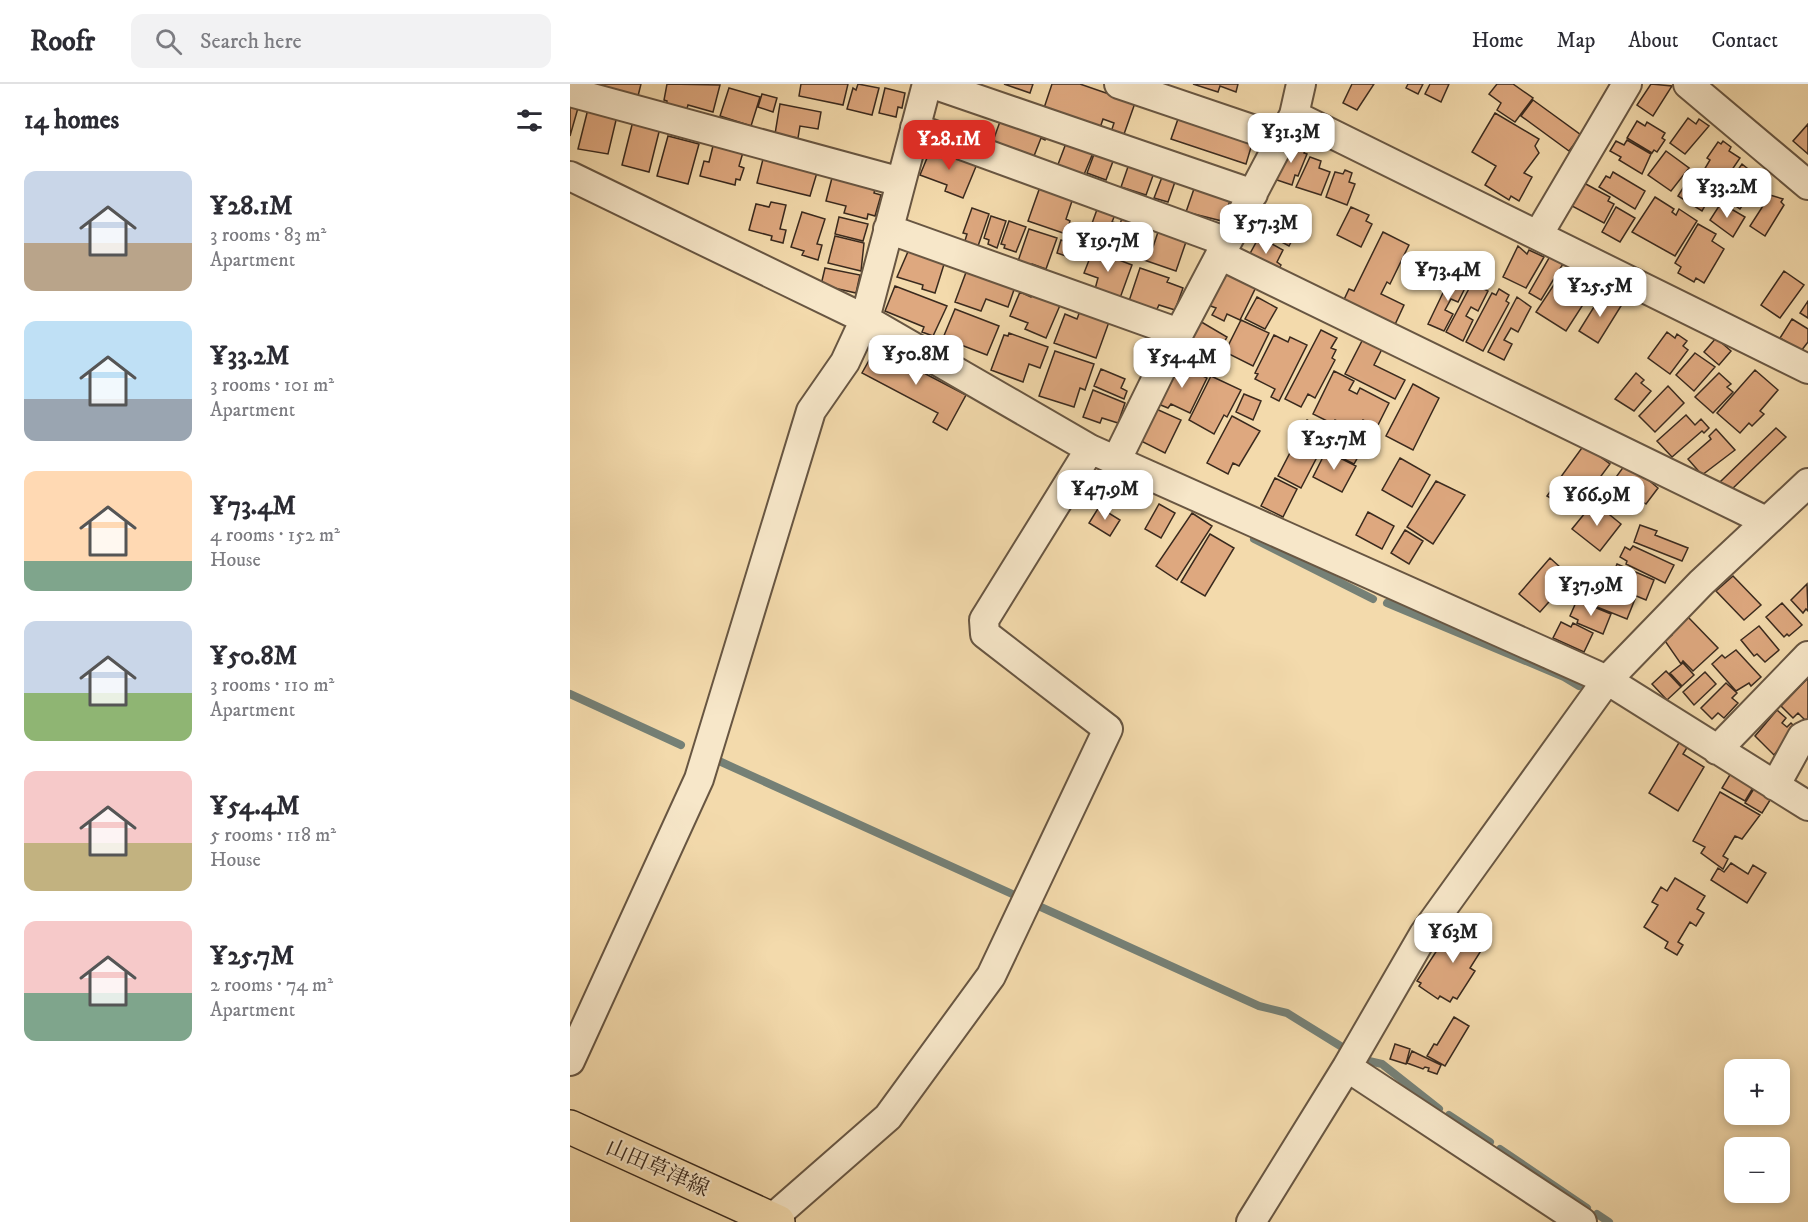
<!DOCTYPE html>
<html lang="en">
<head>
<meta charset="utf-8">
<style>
	:root { --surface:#fff; --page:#f2f2f3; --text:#2b2b33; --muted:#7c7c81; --line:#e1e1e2; --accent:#d93025 }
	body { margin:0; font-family:"IM FELL DW Pica","Noto Serif JP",serif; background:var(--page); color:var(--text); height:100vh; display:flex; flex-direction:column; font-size:22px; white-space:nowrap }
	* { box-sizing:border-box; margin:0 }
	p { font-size:20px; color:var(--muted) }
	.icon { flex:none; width:33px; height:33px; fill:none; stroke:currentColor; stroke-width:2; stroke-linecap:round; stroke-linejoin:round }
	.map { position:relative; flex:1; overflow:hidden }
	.drawer { display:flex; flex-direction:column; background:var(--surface); width:570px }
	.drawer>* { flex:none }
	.fabs { position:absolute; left:1154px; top:975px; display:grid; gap:12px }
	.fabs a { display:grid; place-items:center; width:66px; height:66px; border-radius:12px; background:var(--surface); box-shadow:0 3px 9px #0003; font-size:30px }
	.price { position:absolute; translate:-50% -51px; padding:0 14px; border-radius:12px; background:#fff; color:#222; font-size:20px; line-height:39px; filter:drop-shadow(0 2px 3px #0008) }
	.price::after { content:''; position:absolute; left:50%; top:36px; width:18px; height:14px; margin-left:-9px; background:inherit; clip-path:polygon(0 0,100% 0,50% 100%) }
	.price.current { background:var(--accent); color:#fff }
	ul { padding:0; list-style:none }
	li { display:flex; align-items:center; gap:18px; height:150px; padding:0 24px }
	li span { display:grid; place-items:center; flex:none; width:168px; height:120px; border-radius:12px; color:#555 }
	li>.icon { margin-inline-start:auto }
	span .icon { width:72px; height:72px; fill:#fffc; stroke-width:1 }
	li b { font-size:26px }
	h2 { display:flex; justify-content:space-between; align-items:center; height:72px; padding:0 24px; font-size:26px }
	header { display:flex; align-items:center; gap:36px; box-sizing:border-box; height:84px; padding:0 30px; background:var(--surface); border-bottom:2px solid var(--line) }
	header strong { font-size:28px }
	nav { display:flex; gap:33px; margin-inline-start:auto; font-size:21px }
	.search { width:420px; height:54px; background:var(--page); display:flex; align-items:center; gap:15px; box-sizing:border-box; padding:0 21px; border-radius:12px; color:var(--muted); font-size:22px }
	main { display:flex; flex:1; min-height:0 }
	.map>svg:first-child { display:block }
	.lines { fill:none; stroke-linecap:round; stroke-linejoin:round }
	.stream { stroke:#758076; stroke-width:8 }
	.building { fill:#dea87f; stroke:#3a2a1e; stroke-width:1.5 }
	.minor-casing { stroke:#685642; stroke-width:32 }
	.major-casing { stroke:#3a2a1e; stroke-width:36 }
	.minor { stroke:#f7e7c9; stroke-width:28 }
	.major { stroke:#f3daac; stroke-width:33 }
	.labels { text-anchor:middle; stroke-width:4.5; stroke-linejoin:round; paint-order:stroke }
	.street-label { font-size:22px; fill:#3a2a1e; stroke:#f7e7c9 }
</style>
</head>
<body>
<header>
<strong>Roofr</strong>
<div class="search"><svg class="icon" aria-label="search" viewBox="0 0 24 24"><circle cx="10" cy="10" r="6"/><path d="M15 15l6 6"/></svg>Search here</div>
<nav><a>Home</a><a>Map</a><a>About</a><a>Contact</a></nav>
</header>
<main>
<section class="drawer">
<h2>14 homes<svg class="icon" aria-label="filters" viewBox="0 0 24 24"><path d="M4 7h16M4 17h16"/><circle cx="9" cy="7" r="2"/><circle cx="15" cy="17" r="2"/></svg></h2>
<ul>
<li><span style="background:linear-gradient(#c9d6e8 60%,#b9a48a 0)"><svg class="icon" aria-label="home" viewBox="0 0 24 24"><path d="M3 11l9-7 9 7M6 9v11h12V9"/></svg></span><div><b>¥28.1M</b><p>3 rooms · 83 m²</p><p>Apartment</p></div></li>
<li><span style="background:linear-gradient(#bfe0f5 65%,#9aa5b1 0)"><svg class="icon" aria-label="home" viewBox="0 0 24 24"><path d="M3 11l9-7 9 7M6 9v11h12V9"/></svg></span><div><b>¥33.2M</b><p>3 rooms · 101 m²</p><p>Apartment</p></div></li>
<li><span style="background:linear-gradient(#ffd9b3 75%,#7fa58c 0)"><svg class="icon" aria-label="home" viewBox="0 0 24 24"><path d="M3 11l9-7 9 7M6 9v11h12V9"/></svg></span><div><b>¥73.4M</b><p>4 rooms · 152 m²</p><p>House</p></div></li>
<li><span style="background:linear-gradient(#c9d6e8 60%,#8fb573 0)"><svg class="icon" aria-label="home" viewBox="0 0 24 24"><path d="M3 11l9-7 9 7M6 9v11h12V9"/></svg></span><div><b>¥50.8M</b><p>3 rooms · 110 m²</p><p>Apartment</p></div></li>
<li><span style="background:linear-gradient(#f6c9c9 60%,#c2b280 0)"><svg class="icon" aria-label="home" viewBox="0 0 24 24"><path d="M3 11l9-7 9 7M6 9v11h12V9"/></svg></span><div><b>¥54.4M</b><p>5 rooms · 118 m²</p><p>House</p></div></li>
<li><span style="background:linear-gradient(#f6c9c9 60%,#7fa58c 0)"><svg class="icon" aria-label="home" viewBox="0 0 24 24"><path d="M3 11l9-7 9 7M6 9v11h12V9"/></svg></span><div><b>¥25.7M</b><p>2 rooms · 74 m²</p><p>Apartment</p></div></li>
</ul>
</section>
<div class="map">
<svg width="1238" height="1138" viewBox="0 0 1238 1138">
	<rect width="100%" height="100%" fill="#f3daac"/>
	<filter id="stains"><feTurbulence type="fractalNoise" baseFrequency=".00333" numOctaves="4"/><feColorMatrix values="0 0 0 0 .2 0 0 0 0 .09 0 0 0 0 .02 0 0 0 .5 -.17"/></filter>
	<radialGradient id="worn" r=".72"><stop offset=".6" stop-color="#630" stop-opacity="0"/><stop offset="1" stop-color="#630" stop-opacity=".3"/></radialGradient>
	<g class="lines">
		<path class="stream" d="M684,455l119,60
			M817,519l177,74 15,9
			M0,610l111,51
			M149,677l540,245 28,7 55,34
			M799,977l13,3 57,45
			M879,1031l41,27
			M930,1065l87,59
			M1027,1130l12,8"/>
	</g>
	<path class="building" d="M32,0h39l-3,12 -37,-8z
		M97,0l53,1 -7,27 -25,-7 -2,7 -20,-5 1,-6 -3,-1z
		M231,0h47l-5,21 -44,-9z
		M288,0l21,4 -7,27 -25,-6 6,-21 3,2z
		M434,0h29l-3,9z
		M482,0h28l55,19 -12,34 -12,-5 3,-9 -11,-4 -3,9 -56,-20z
		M623,0h45l-2,8 -16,-6 -2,6z
		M782,0h22l-17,26 -14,-7z
		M838,0h15l-5,10 -12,-6z
		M860,0h19l-8,18 -16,-8z
		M927,0h16l20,14 -18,24 -18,-12 4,-7 -12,-9z
		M1081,0l21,2 -19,30 -16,-11z
		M159,4l31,9 -9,29 -31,-10z
		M315,4l20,5 -3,15 -4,-1 -2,10 -17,-4z
		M192,10l15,4 -4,14 -15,-5z
		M963,16l48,35 -12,16 -48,-35z
		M210,20l41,8 -3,17 -18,-3 -2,12 -23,-4z
		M0,22l8,2 -8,28z
		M18,25l29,7 -9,38 -30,-5z
		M925,29l44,26 -4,7 4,7 -15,20 8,4 -13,24 -8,-5 -2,4 -24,-15 11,-19 -24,-14z
		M432,32l46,17 -3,7 -4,-2 -7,18 -41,-15z
		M1118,34l8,6 3,-5 10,7 -24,28 -15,-11z
		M608,35l74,25 -6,20 -75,-25z
		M63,37l27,7 -11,44 -27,-7z
		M1067,37l8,5 2,-4 18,11 -3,5 3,2 -8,12 -3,-2 -2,3 -25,-15z
		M1238,40v30l-15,-13z
		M98,52l31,8 -11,40 -31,-8z
		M498,54l27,10 -12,29 -26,-10z
		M1057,56l24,14 -9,20 -23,-14 2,-3 -11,-6 6,-10 8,4z
		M1153,57l8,6 -2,4 11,7 -17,25 -19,-13 6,-10 -3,-2 11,-16 3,2z
		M144,58l30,7 -5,17 5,2 -4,12 -4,-1 -1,6 -35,-9 4,-15 5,1z
		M718,60l9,4 1,-4 8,3 -2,6 3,1 -9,22 -3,-1 -3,10 -18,-6z
		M362,62l45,18 -14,34 -18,-7 2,-6 -27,-10z
		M526,65l19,7 -9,24 -19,-7z
		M1096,67l23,17 -18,23 -23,-16z
		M740,73l11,4 -2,7 11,4 -9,23 -25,-8z
		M193,75l56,7 -9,30 -53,-13z
		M560,77l25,9 -9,25 -25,-8z
		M1172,80l11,9 -5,7 8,6 -16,23 -20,-14z
		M775,86l7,3 -3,9 6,2 -8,21 -21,-8 9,-25 8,2z
		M594,88l13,4 -9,26 -14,-4z
		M1043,88l32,19 -10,18 -36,-22 7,-11 4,2z
		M1132,88l17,10 -17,29 -24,-15 13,-21 7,4z
		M263,90l43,11 -2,8 7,2 -6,21 -7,-2 -1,5 -23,-6 2,-7 -20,-5z
		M626,99l36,13 -10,25 -36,-9z
		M1014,99l26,14 -2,4 6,3 -10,19 -32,-17z
		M470,103l34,8 -8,24 4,2 -4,13 -38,-13z
		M1200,111l13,4 -2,3 3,3 -19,31 -15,-10z
		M1085,113l19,12 -2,3 4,3 3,-6 18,12 -22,35 -43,-24z
		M201,118l15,3 -6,24 6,1 -3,13 -12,-3 1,-4 -23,-6 7,-26 13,3z
		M1151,119l24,14 -12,20 -23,-17z
		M529,120l18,6 -5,12 4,1 -8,25 -22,-8z
		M705,122l21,11 -6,12 6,4 -7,13 -28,-15z
		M781,123l18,8 -3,6 6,3 -11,23 -24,-12z
		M1046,123l19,11 -15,24 -18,-10z
		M402,124l17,6 -12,35 -13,-5 3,-10 -4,-1z
		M232,128l23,7 -8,25 5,1 -4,15 -16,-5 2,-4 -13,-4z
		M421,132l15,5 -9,27 -9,-4 1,-4 -5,-2z
		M553,132l19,8 -3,8 8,3 -9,22 -27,-10z
		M269,133l29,7 -5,17 -28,-7z
		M439,137l17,6 -10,25 -12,-4 1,-3 -4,-1z
		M1128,140l18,10 -4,7 12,8 -20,34 -8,-5 -2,4 -16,-9 3,-6 -6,-4z
		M459,145l28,9 -11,31 -14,-5 -3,7 -13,-4z
		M589,145l29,7 -12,35 -32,-11 4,-12 4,2z
		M813,148l26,13 -19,39 -3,-2 -6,12 23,11 -12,26 -51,-25 8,-17 5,2z
		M265,152l29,7 -3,28 -33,-8z
		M689,153l24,13 -6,12 4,3 -5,9 -29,-15z
		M491,156l15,5 -4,13 -15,-5z
		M948,162l9,8 2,-4 15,7 -18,31 -23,-11z
		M340,163l36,11 -11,35 -13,-4 1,-4 -26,-8z
		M523,166l39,15 -12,33 -25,-9 3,-11 -14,-5z
		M983,167l13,8 -25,41 -12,-7z
		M398,183l48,17 -8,23 -22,-8 -5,12 -26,-9z
		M255,184l35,7 -4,18 -35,-8z
		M570,184l29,10 -2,4 16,6 -8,22 -16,-5 -3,6 -27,-10z
		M655,186l32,15 -17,35 -13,-6 -3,7 -12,-6 4,-7 -8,-3z
		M993,187l25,16 -6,10 4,3 -20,31 -30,-19z
		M1214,187l20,14 -24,33 -19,-13z
		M882,190l16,8 -10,20 -7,-3 -6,11 8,4 -9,17 -16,-7z
		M902,199l16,8 -10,20 -7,-4 -5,9 7,4 -10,21 -17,-9z
		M325,202l52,20 -14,30 -11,-4 2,-5 -39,-16z
		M929,205l10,6 -3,6 3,2 -26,48 -17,-9 26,-49 4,2z
		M450,208l11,5 2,-5 28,11 -15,35 -21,-9 3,-6 -18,-7z
		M1032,210l19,12 -23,37 -19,-12z
		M687,213l20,11 -12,21 -20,-10z
		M947,213l14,10 -13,25 -7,-4 -7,12 8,4 -8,16 -16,-8z
		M1238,217v17l-8,-5z
		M385,225l44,17 -12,29 -44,-17z
		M510,227l29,11 -13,36 -42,-15 11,-29 12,5z
		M1222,235l16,10v13l-7,9 -21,-13z
		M628,236l29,17 -14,25 -3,-1 -3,5 -26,-15z
		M671,236l28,13 -16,33 -28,-14z
		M751,246l16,8 -6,10 5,2 -4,8 3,2 -20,38 -7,-4 -7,13 -16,-8z
		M1097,248l8,6 2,-4 10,7 -4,5 5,4 -18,24 -22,-16z
		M439,249l39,14 -8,21 -11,-4 -6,18 -32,-12 13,-35 4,1z
		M704,251l14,7 2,-5 17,8 -28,56 -8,-4 4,-8 -20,-10 3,-5 -3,-1z
		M1146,254l15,13 -12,14 -15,-13z
		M793,255l19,10 -8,16 31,15 -10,19 -50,-25z
		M306,264l90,47 -19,35 -14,-8 5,-9 -76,-40z
		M485,267l39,13 -9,26 -5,-2 -6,19 -35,-11z
		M1125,269l20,14 -21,24 -18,-16z
		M606,279l31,15 -17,35 -19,-9 -3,4 -12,-5z
		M531,285l24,10 -4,9 6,3 -3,8 -30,-13z
		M1185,286l23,20 -18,21 4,3 -12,12 -3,-3 -9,10 -23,-20z
		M764,287l20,10 -5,9 8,4 3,-6 29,15 -12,24 -14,-7 -5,11 -23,-11 -2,4 -20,-10z
		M1066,289l8,7 -3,3 10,8 -17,20 -19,-12z
		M1149,289l12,11 -4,3 6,5 -20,21 -18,-16z
		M641,292l30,14 -14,27 -3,-2 -10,19 -25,-14z
		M843,300l26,14 -26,52 -27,-14z
		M1098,302l16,17 -29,29 -16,-16z
		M523,306l32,13 -7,20 -16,-5 -2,5 -17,-6z
		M674,310l17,7 -8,19 -17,-8z
		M584,324l27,12 -16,33 -26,-13z
		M1116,331l9,10 6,-6 8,9 -5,5 -2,-2 -30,26 -15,-16z
		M662,332l28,15 -21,35 -6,-3 -5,11 -21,-11z
		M737,336l23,12 -29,56 -23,-12z
		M1206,344l10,9 -56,54 -10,-9z
		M1146,345l19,21 -33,25 -14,-16 23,-20 -2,-3z
		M768,348l26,14 -10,18 -26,-13z
		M1014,361l26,19 -35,47 -8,-6 -5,7 -11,-8 3,-4 -7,-4z
		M756,367l30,15 -14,26 -29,-15z
		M830,374l30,17 -18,32 -30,-17z
		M1057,378l31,26 -12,16 -6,-4 -11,14 -26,-19z
		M531,386l11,7 -8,14 -12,-7z
		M705,394l22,11 -14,28 -22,-11z
		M866,397l29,14 -32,49 -26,-17z
		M1024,418l27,22 -21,27 -28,-22z
		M589,420l16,9 -14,25 -16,-9z
		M529,423l21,13 -10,16 -21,-13z
		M798,428l26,14 -12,23 -26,-14z
		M622,429l20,13 -35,54 -21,-14z
		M1070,441l17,6 -2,4 33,13 -6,13 -48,-19z
		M835,446l18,11 -14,23 -18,-11z
		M640,450l24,14 -29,48 -24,-14z
		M1063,462l41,19 -9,18 -39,-19 1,-3 -7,-4 5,-10 5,3z
		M980,474l21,19 -31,35 -21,-18z
		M1047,480l37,16 -8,20 -34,-14 2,-6 -6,-2 4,-10 3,1z
		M1163,492l28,29 -17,15 -28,-29z
		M1026,497l33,13 -1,3 7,2 -8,20 -35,-14 2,-3 -10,-4 4,-11 4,2z
		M1237,500l1,27 -2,-2 -3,4 -12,-13z
		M1007,516l34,14 -8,20 -26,-11 1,-3 -8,-4z
		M1212,519l20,22 -13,11 -2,-2 -3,3 -18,-20z
		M1117,532l31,32 -25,23 -10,-10 -2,3 -16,-23 7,-6 -3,-3z
		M991,538l10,5 2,-4 20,10 -9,19 -31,-14z
		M1189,542l20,24 -14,12 -8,-8 -3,2 -13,-16z
		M1166,566l25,27 -10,9 -2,-3 -13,8 -24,-27 10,-9 3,3z
		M1113,579l11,12 -12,11 -12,-13z
		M1096,587l15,16 -14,13 -15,-16z
		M1135,588l11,12 -22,21 -11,-13z
		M1237,595l1,1v43l-10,-10 -5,5 -12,-12z
		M1156,599l11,10 -5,5 6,5 -14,15 -6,-5 -6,6 -11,-11z
		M1207,626l9,8 -4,5 5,4 4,-4 5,5 -22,27 -19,-19z
		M1110,657l8,5 -5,8 21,13 -26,44 -29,-18z
		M1161,689l23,13 -9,15 -23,-13z
		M1185,703l17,10 -10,16 -17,-10z
		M1150,708l40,23 -18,24 -7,-3 -12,20 5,3 -5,10 -22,-16 4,-6 -12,-6z
		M1161,779l17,11 5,-9 13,8 -19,30 -36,-23 7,-12 6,4z
		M1105,794l30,18 -8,13 7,4 -8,13 -6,-4 -12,20 5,3 -6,10 -12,-7 3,-6 -24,-15 14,-22 -6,-3 9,-15 6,4z
		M900,842l19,12 -19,30 5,3 -18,28 -4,-2 -3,5 -10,-6 -2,3 -19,-13 2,-3 -4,-2 35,-54 12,8z
		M884,933l15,9 -24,40 -18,-10 7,-12 3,1z
		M825,960l15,5 -4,15 -16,-5z
		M842,967l29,14 -4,9 -9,-3 1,-3 -4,-1 -2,2 -16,-6z"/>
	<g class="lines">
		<defs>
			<path id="minor" d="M363,0l320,110
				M549,0l162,55
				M1118,0l120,101
				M0,8l331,90
				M724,31l514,254
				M345,44l312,114
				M0,92l295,143 225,130 517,231 201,126
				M318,145l291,104
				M968,151l89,-151
				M650,171l546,266
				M547,375l62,-126 115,-218 7,-31
				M1147,666l91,-94
				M1205,702l27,-49 6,-3
				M0,977l129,-282 112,-368 34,-49 20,-43 62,-235
				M777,983l235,155
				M198,1138l120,-105 103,-141 117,-247 -123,-95 -1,-14 106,-171
				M681,1138l96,-155 77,-133 183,-254 94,-97 107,-100"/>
			<path id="major" d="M0,1043l208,95"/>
		</defs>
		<use href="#minor" class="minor-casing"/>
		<use href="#major" class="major-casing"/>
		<use href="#minor" class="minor"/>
		<use href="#major" class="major"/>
	</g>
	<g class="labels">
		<g class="street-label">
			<text transform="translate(88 1083) rotate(24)" y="8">山田草津線</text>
		</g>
	</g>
	<rect width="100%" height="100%" filter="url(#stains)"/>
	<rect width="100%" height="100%" fill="url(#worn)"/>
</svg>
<div class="fabs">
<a>+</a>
<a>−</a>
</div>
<b class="price" style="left:721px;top:80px">¥31.3M</b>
<b class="price current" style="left:379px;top:87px">¥28.1M</b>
<b class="price" style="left:1157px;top:135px">¥33.2M</b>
<b class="price" style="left:696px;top:171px">¥57.3M</b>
<b class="price" style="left:538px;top:189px">¥19.7M</b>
<b class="price" style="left:878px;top:218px">¥73.4M</b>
<b class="price" style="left:1030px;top:234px">¥25.5M</b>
<b class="price" style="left:346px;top:302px">¥50.8M</b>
<b class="price" style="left:612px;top:305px">¥54.4M</b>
<b class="price" style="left:764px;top:387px">¥25.7M</b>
<b class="price" style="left:535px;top:437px">¥47.9M</b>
<b class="price" style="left:1027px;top:443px">¥66.9M</b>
<b class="price" style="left:1021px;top:533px">¥37.9M</b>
<b class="price" style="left:883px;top:880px">¥63M</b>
</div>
</main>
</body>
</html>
